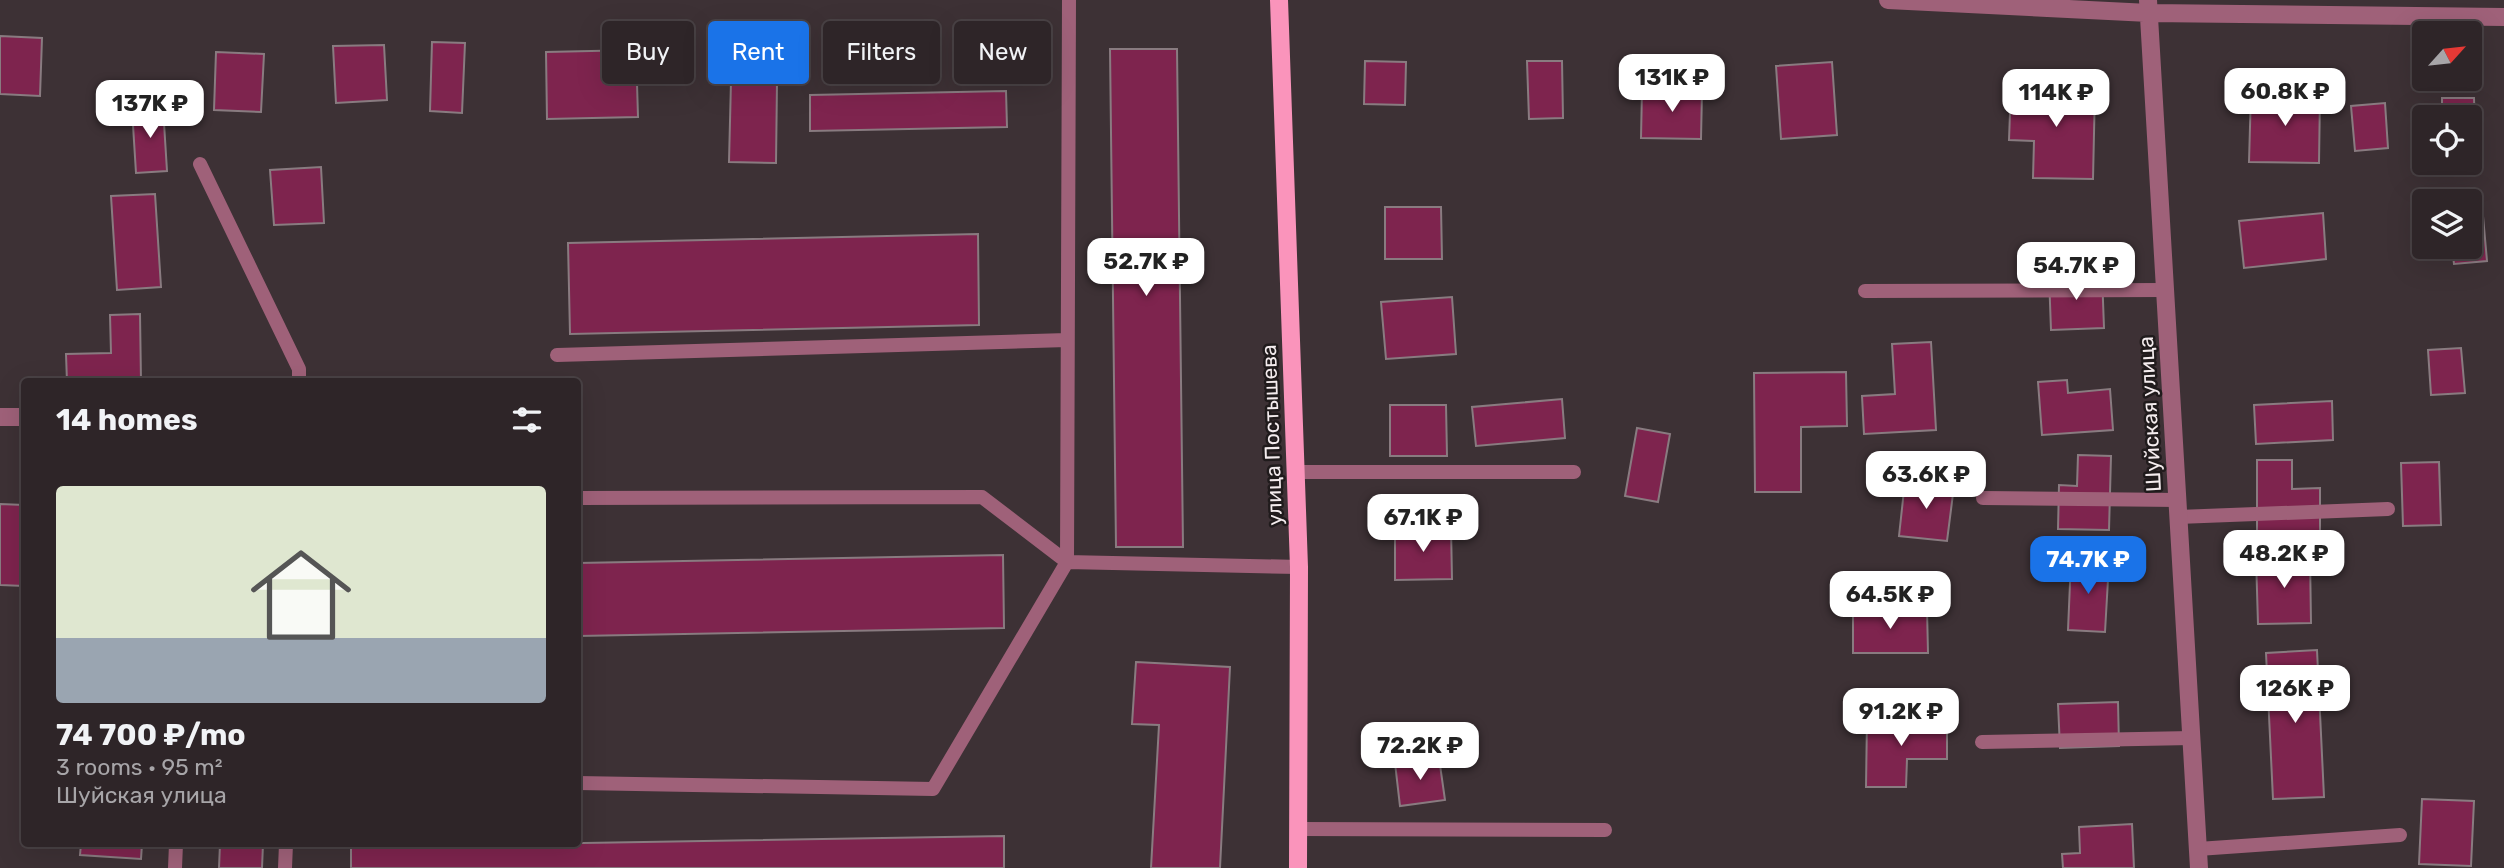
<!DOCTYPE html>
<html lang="en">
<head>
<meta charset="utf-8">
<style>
	:root { --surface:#2e2528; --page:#362d30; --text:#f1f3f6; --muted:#a7a5a8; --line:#494245; --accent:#1a73e8 }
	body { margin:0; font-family:Rubik,sans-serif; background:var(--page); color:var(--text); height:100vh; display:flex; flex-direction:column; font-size:26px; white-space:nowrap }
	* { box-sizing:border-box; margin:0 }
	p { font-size:23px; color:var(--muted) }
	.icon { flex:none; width:38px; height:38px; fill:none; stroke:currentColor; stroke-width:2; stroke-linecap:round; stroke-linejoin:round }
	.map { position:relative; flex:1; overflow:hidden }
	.details { position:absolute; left:21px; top:378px; width:560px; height:469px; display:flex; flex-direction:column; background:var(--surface); border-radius:7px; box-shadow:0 7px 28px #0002,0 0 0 2px var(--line) }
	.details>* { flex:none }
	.guide { position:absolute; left:602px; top:21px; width:665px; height:63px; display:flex; gap:14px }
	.needle { width:46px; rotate:63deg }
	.fabs { position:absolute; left:2412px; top:21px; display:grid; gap:14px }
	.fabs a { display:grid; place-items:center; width:70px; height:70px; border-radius:7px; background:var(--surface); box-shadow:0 7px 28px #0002,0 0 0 2px var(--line); font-size:35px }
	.price { position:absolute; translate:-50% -60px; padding:0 16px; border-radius:14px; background:#fff; color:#222; font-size:23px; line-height:46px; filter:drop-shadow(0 2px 4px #0008) }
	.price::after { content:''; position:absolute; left:50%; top:42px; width:21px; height:16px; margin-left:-10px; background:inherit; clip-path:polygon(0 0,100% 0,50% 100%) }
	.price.active { background:var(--accent); color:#fff }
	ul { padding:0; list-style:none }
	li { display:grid; align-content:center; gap:14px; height:371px; padding:0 35px }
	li+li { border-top:2px solid var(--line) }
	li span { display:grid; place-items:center; height:217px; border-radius:7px; color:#555 }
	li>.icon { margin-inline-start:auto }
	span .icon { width:126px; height:126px; fill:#fffc; stroke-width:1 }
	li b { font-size:30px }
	h2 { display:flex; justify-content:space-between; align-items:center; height:84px; padding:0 35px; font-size:30px }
	.pill { padding:0 24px; border-radius:7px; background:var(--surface); box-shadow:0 7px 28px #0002,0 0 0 2px var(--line); font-size:24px; line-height:63px }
	.pill.active { background:var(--accent); color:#fff }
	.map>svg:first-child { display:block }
	.building { fill:#7e244e; stroke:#897b80; stroke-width:2 }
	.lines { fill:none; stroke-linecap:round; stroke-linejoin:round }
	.lane { stroke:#9f6179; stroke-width:14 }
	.street { stroke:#9f6179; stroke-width:18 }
	.primary { stroke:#fa94bb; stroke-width:18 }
	.labels { text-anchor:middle; stroke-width:5; stroke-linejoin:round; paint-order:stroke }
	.street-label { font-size:21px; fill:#f4ecee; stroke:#201b1c }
</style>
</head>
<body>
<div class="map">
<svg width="2504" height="868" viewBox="0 0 2504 868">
	<rect width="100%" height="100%" fill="#3d3135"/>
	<path class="building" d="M0,36l42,2 -2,58 -40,-2z
		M432,42l33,1 -3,70 -32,-2z
		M384,45l3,55 -51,3 -3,-57z
		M1110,49h67l6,498h-67z
		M636,50l2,67 -91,2 -1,-67z
		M216,52l48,2 -3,58 -47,-2z
		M1365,61l41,1 -1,43 -41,-1z
		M1527,61h35l1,57 -34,1z
		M1832,62l5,73 -56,4 -5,-73z
		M731,81l46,1 -1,81 -47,-1z
		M2011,86l84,2 -2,91 -60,-1 1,-37 -25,-1z
		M1642,90l60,1 -1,48 -60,-1z
		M1006,91l1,36 -197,4v-36z
		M2251,92l69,2 -1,69 -70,-1z
		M2442,98h32l2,65 -32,1 25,-1v-46h-27z
		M2385,103l3,45 -33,3 -4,-45z
		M163,107l4,64 -31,2 -4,-64z
		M321,167l3,56 -50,2 -4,-55z
		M155,194l6,93 -44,3 -6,-94z
		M1385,207h56l1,52h-57z
		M2323,213l3,46 -82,9 -5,-47z
		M2483,216l4,45 -33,3 -2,-17h17v-30z
		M978,234l1,91 -409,9 -2,-91z
		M2102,274l2,54 -53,2 -2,-54z
		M1452,297l4,57 -70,5 -5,-57z
		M140,314l1,68h-74l-1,-28 45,-1 -1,-38z
		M1931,342l5,88 -72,4 -2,-38 33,-2 -3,-50z
		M2461,348l4,45 -34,2 -3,-45z
		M1846,372l1,54 -46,1v65h-46l-1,-119z
		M2067,380l1,13 42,-4 3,41 -71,5 -4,-53z
		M1562,399l3,39 -89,8 -4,-39z
		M2332,401l1,39 -77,4 -2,-39z
		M1390,405h56l1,51h-57z
		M1637,428l33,6 -12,68 -33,-6z
		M2078,455l33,1 -2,74 -51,-1 1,-44 18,1z
		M2257,460h35v29l28,-1v43h-63z
		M2439,462l2,63 -38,1 -2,-63z
		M1905,481l49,5 -7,55 -48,-5z
		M0,504l24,1v81l-24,-1z
		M1395,528h56l1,51 -57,1z
		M1003,555l1,73 -426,8v-73z
		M2256,557h54l1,66 -53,1z
		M2071,560l38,2 -4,70 -37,-2z
		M1927,609l1,44h-75v-43z
		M2317,650l7,147 -51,2 -7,-146z
		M1136,662l94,5 -10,201h-69l8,-143 -27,-1z
		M2118,702l1,44 -59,2 -2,-44z
		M1867,719l80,1v39h-40l-1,28h-40z
		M1439,758l6,42 -45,6 -5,-43z
		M2422,799l52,2 -3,65 -52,-2z
		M2132,824l2,44h-71l-1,-14 18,-1 -1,-26z
		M1004,836v32h-653v-21z
		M81,844h61l-1,15 -61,-4z
		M220,844h43l-1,24h-43z"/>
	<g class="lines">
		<path class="lane" d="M200,164l99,205v13
			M1865,291l300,-1
			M557,355l510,-15
			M1296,472h278
			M578,498l404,-1 85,65 232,5
			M1983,498l195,2
			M2178,517l210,-8
			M1982,742l210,-4
			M578,783l355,6 134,-227 2,-562
			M1298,829l307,1
			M2198,849l202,-14
			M175,868l1,-24
			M285,868l1,-24"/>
		<path class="street" d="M1888,0l261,13 355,4
			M2148,0l51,868
			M0,417h24"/>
		<path class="primary" d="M1279,0l20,567 -1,301"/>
	</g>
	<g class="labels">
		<g class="street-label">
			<text transform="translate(2150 414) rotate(-93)" y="7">Шуйская улица</text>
			<text transform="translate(1272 435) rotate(-92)" y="7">улица Постышева</text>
		</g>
	</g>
</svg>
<div class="fabs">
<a><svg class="needle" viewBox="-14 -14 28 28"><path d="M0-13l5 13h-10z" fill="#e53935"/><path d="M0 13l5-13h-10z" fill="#a7a5a8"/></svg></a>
<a><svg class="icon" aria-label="locate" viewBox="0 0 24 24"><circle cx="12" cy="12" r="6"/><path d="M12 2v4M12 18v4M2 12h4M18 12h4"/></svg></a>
<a><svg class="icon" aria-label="layers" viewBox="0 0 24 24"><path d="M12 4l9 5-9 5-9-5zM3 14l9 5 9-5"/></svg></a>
</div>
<b class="price" style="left:1672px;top:114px">131K ₽</b>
<b class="price" style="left:2285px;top:128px">60.8K ₽</b>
<b class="price" style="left:2056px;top:129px">114K ₽</b>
<b class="price" style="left:150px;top:140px">137K ₽</b>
<b class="price" style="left:1146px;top:298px">52.7K ₽</b>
<b class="price" style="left:2076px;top:302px">54.7K ₽</b>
<b class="price" style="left:1926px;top:511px">63.6K ₽</b>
<b class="price" style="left:1423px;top:554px">67.1K ₽</b>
<b class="price" style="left:2284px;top:590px">48.2K ₽</b>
<b class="price active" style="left:2088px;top:596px">74.7K ₽</b>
<b class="price" style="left:1890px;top:631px">64.5K ₽</b>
<b class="price" style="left:2295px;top:725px">126K ₽</b>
<b class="price" style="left:1901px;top:748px">91.2K ₽</b>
<b class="price" style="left:1420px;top:782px">72.2K ₽</b>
<div class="guide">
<a class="pill">Buy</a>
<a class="pill active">Rent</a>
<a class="pill">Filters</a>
<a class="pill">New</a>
</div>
<section class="details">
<h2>14 homes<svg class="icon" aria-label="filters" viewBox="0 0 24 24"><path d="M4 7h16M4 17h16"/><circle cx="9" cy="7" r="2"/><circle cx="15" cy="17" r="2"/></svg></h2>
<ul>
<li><span style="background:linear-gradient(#dfe7d0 70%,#9aa5b1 0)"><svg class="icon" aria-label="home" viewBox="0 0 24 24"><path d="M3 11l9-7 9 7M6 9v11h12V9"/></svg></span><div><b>74 700 ₽/mo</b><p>3 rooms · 95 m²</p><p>Шуйская улица</p></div></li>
</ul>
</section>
</div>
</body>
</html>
